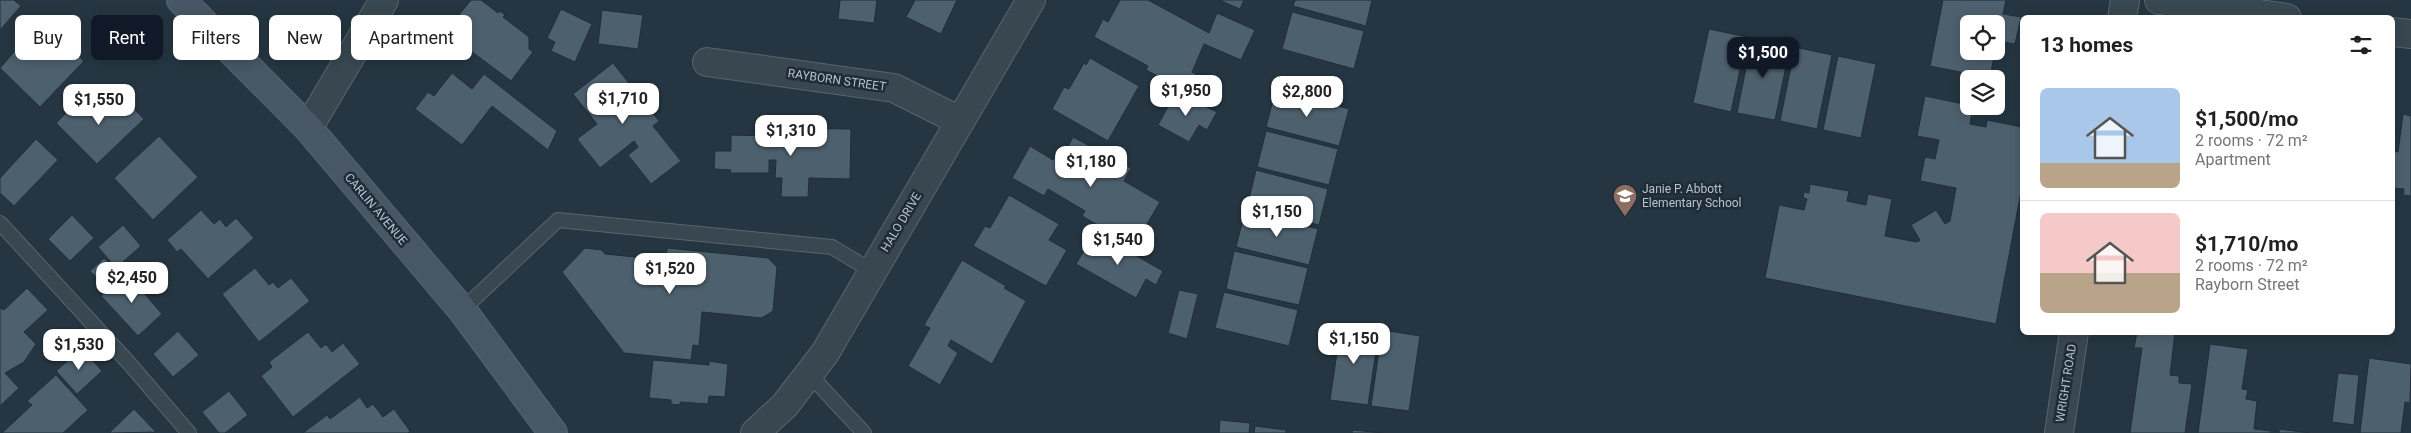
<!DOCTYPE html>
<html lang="en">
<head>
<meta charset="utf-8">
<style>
	:root { --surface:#fff; --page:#f2f2f2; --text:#202124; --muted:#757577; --line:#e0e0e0; --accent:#111827 }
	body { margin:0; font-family:Roboto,sans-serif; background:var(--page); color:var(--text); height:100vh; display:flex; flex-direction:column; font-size:19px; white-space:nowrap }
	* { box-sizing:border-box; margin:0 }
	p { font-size:16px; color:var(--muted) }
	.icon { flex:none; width:28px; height:28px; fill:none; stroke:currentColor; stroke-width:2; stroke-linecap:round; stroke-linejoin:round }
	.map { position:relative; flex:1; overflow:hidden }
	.side { position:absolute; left:2020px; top:15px; width:375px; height:320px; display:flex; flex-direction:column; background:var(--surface); border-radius:8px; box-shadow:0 2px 12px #0003 }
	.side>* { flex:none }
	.top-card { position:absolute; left:15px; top:15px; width:475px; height:45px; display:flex; gap:10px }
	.buttons { position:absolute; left:1960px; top:15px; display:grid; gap:10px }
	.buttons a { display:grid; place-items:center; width:45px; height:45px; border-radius:8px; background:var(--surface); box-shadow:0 2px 12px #0003; font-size:25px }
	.price { position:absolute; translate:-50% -42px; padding:0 11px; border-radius:10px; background:#fff; color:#222; font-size:16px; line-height:32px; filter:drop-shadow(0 1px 2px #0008) }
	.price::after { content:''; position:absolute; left:50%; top:30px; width:15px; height:11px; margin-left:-8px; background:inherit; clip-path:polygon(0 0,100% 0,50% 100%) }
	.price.active { background:var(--accent); color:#fff }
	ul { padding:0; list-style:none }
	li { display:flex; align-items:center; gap:15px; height:125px; padding:0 20px }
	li+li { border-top:1px solid var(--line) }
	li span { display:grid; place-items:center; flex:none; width:140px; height:100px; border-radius:8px; color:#555 }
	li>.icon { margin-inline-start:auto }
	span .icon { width:60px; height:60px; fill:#fffc; stroke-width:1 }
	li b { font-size:21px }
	h2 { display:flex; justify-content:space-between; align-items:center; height:60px; padding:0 20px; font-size:21px }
	.pill { padding:0 18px; border-radius:8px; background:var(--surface); box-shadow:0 2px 12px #0003; font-size:18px; line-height:45px }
	.pill.active { background:var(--accent); color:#fff }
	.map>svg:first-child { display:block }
	.building { fill:#4d606d; stroke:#202e39 }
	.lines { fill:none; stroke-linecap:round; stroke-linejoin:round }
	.lane-casing { stroke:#57656f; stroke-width:16 }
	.street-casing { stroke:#57656f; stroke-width:30 }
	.secondary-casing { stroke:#57656f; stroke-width:30 }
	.lane { stroke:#394751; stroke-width:14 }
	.street { stroke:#394751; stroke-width:28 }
	.secondary { stroke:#475765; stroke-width:28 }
	.labels { text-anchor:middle; stroke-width:5; stroke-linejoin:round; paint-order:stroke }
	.street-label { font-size:12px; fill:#b6c2cc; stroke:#1e2c37 }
	.poi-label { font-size:12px; fill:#b6c2cc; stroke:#1e2c37; text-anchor:start }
</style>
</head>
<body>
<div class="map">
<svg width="2411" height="433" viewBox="0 0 2411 433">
	<rect width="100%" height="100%" fill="#253642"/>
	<path class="building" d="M0,0h14l7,6 -21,24z
		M471,0h10l17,13 2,-2 5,4 -2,2 26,20v12l4,3 -22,29 -59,-44 12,-16 -6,-5z
		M840,0h37l-3,23 -36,-4z
		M915,0h42l-16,34 -35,-17z
		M1120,0h28l61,33 8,-20 38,17 -14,30 -37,-16 -12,28 7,4 -9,15 -6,-4 -1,2 -37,-19 2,-4 -54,-29 9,-18 5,3z
		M1219,0h25l-4,9z
		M1295,0h77l-6,26 -73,-20z
		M1943,0h63l-3,14 18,3 -6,27 -18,-3 -1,6v-23h-27v27h26l-5,27 -60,-12z
		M561,9l31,15 -17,38 -24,-11 4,-9 -8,-4z
		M602,10l41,5 -5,34 -40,-5z
		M1292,12l72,19 -10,38 -72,-20z
		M1709,29l38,8 -16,75 -38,-9z
		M27,37l11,10 5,-5 11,10 10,-10 20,19 -44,46 -40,-39z
		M1752,38l38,8 -15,74 -38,-7z
		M1795,47l37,8 -15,74 -37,-8z
		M1838,56l38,8 -15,74 -38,-8z
		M1090,58l49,28 -31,55 -56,-32 12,-22 5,2 15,-26 2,2z
		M613,63l46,58 -6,5 28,35 -30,23 -23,-29 10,-8 -4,-6 -34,27 -23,-29 20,-15 -24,-30z
		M452,73l20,16 12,-15 73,57 -9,19 -56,-44 -30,39 -47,-36 13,-17 6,4z
		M1276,89l73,20 -10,37 -73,-19z
		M87,92l20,21 16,-15 21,21 -47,45 -41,-41z
		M1176,92l41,20 -10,18 -8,-5 -10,17 -31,-17z
		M1925,96l48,10 -3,18 16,3 1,-7 35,7v60l-26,137 -231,-46 14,-73 25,5 3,-11 -4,-1 1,-6 5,1 1,-9 39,7 -2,10 19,4 2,-11 24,5 -7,37 32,6 3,-2 -9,-15 25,-15 9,14 5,-3 6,-33 -36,-7 5,-24 10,2 4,-19 -22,-4z
		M2403,114l8,2v80l-8,-1 1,-6 -12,-1v-27l2,-10 4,1z
		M776,128l75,1 -1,50 -41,-1 -1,19h-27l1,-19h-7l1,-18h-7v13h-39l1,-3 -17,-1 1,-18h16v-16l45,1z
		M1266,131l72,18 -9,36 -72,-18z
		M159,136l39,41 -45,43 -39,-42z
		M1073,137l58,31 -7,13 36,21 -26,44 -52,-30 3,-5 -37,-22 -4,7 -32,-18 18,-32 23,14 5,-7 5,3z
		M36,139l22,21 -44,46 -14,-13v-15z
		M1256,170l72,19 -9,36 -72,-18z
		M1009,195l50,29 -10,16 18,10 -21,36 -73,-40 12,-20 5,2z
		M201,210l13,14 6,-5 6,8 10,-9 18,20 -46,41 -27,-30 -4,3 -10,-12z
		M1245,211l73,18 -9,36 -73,-18z
		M72,215l22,23 -24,23 -22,-22z
		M123,225l18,21 -25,22 -18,-21z
		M1095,232l68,39 -7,14 -10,-6 -10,19 -60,-34z
		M585,248l17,2 3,4 61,6 1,-12 101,10 9,9 -4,44 -11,7 -60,-6 -3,34 -6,-1 -2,15 -67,-7 -62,-81z
		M1234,251l74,17 -9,37 -73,-16z
		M104,258l12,13 -15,12 -11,-12z
		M962,260l44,26 -2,2 22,13 -34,63 -41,-24 -3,6 10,7 -18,32 -32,-19 22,-38 -6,-3z
		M255,268l14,17 4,-3 5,6 13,-10 19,23 -51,41 -37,-48z
		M126,272l36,42 -24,22 -37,-40z
		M27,288l21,22 -24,22 12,12 -12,18 -19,11 14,15 -19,18v-98l4,2z
		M1179,290l19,4 -11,45 -19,-6z
		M1224,292l74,18 -9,36 -74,-18z
		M1341,325l38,6 -11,74 -38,-5z
		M1382,330l38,6 -11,75 -38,-5z
		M178,331l21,24 -26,22 -20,-23z
		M308,332l13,16 5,-4 6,8 11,-9 17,21 -67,53 -32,-41 11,-9 -3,-5z
		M2137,332h38l-5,43 9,1v7l13,1 -7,49h-55l12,-85h-8z
		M2210,344l38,5 -6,40 6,1 -2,9 11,2 -3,28 17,2 -1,2h-72z
		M82,348l20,23 -25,23 -21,-23z
		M2369,358l42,6 -1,39 -5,-1 -4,31h-41z
		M653,360l56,5v-4l19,3 -3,33 -16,-1 -1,8 -28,-2v3l-9,-1v-4l-22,-2z
		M2338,373l21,2 -5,50 -22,-3z
		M56,375l32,35 -25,23h-61l30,-28 -5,-4z
		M229,391l19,24 -23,18h-6l-17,-21z
		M360,397l7,11 6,-4 10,13 11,-8 16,22 -2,2h-105l24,-18 3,4z
		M134,409l22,23 -45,1 -1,-1z
		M1220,420l30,3 -1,10h-30z
		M1255,426l31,4v3h-32z
		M2279,429l31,4h-31z
		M1353,430l30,3h-31z"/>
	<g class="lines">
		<defs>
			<path id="lane" d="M0,223l128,139 61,71
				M462,310l96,-90 274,27 40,24
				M810,375l54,58"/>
			<path id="street" d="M2159,0l128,18
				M2122,18l3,-18
				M2392,32l19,2
				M707,62l187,26 66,33
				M308,128l76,-128
				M755,433l30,-28 40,-52 206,-353
				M2059,433l15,-101"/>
			<path id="secondary" d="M181,0l127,128 154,182 91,123"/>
		</defs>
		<use href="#lane" class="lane-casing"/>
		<use href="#street" class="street-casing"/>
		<use href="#secondary" class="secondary-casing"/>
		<use href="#lane" class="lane"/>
		<use href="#street" class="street"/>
		<use href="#secondary" class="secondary"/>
	</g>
	<defs>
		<symbol id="school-pin" viewBox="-11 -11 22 30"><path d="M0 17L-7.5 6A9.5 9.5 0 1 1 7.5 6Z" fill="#8d6e63" stroke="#1e2c37"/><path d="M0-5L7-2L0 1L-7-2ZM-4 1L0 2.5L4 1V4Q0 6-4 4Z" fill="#fff"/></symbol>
	</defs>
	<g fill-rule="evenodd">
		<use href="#school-pin" x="1611" y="182" width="28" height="38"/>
	</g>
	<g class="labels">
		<g class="street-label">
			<text transform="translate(837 80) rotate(8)" y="4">RAYBORN STREET</text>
			<text transform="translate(376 209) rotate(50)" y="4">CARLIN AVENUE</text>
			<text transform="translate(901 222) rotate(-59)" y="4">HALO DRIVE</text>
			<text transform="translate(2066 383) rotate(-81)" y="4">WRIGHT ROAD</text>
		</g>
		<g class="poi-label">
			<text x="1642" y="193">Janie P. Abbott<tspan x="1642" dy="14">Elementary School</tspan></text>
		</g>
	</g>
</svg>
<div class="buttons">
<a><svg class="icon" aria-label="locate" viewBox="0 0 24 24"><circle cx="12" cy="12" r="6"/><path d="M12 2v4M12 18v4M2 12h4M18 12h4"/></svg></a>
<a><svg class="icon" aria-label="layers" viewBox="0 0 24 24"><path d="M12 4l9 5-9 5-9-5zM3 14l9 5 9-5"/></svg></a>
</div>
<b class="price active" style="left:1763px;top:79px">$1,500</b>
<b class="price" style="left:1186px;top:117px">$1,950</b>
<b class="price" style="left:1307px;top:118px">$2,800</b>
<b class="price" style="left:623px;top:125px">$1,710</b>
<b class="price" style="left:99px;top:126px">$1,550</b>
<b class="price" style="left:791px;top:157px">$1,310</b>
<b class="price" style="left:1091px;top:188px">$1,180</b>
<b class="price" style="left:1277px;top:238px">$1,150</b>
<b class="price" style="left:1118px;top:266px">$1,540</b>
<b class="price" style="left:670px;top:295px">$1,520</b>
<b class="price" style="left:132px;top:304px">$2,450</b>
<b class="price" style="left:1354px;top:365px">$1,150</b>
<b class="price" style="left:79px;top:371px">$1,530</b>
<div class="top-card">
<a class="pill">Buy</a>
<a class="pill active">Rent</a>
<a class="pill">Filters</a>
<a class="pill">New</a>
<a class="pill">Apartment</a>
</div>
<section class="side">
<h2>13 homes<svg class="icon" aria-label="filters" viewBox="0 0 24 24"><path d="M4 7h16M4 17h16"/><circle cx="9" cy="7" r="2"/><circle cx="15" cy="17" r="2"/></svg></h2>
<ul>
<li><span style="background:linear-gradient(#a9c7e8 75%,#b9a48a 0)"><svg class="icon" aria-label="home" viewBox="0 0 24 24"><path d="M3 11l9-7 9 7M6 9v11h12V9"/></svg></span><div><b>$1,500/mo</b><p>2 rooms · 72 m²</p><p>Apartment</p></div></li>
<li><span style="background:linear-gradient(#f6c9c9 60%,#b9a48a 0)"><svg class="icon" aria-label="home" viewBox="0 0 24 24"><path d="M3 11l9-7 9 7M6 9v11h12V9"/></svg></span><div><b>$1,710/mo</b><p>2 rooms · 72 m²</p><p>Rayborn Street</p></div></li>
</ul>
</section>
</div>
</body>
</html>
